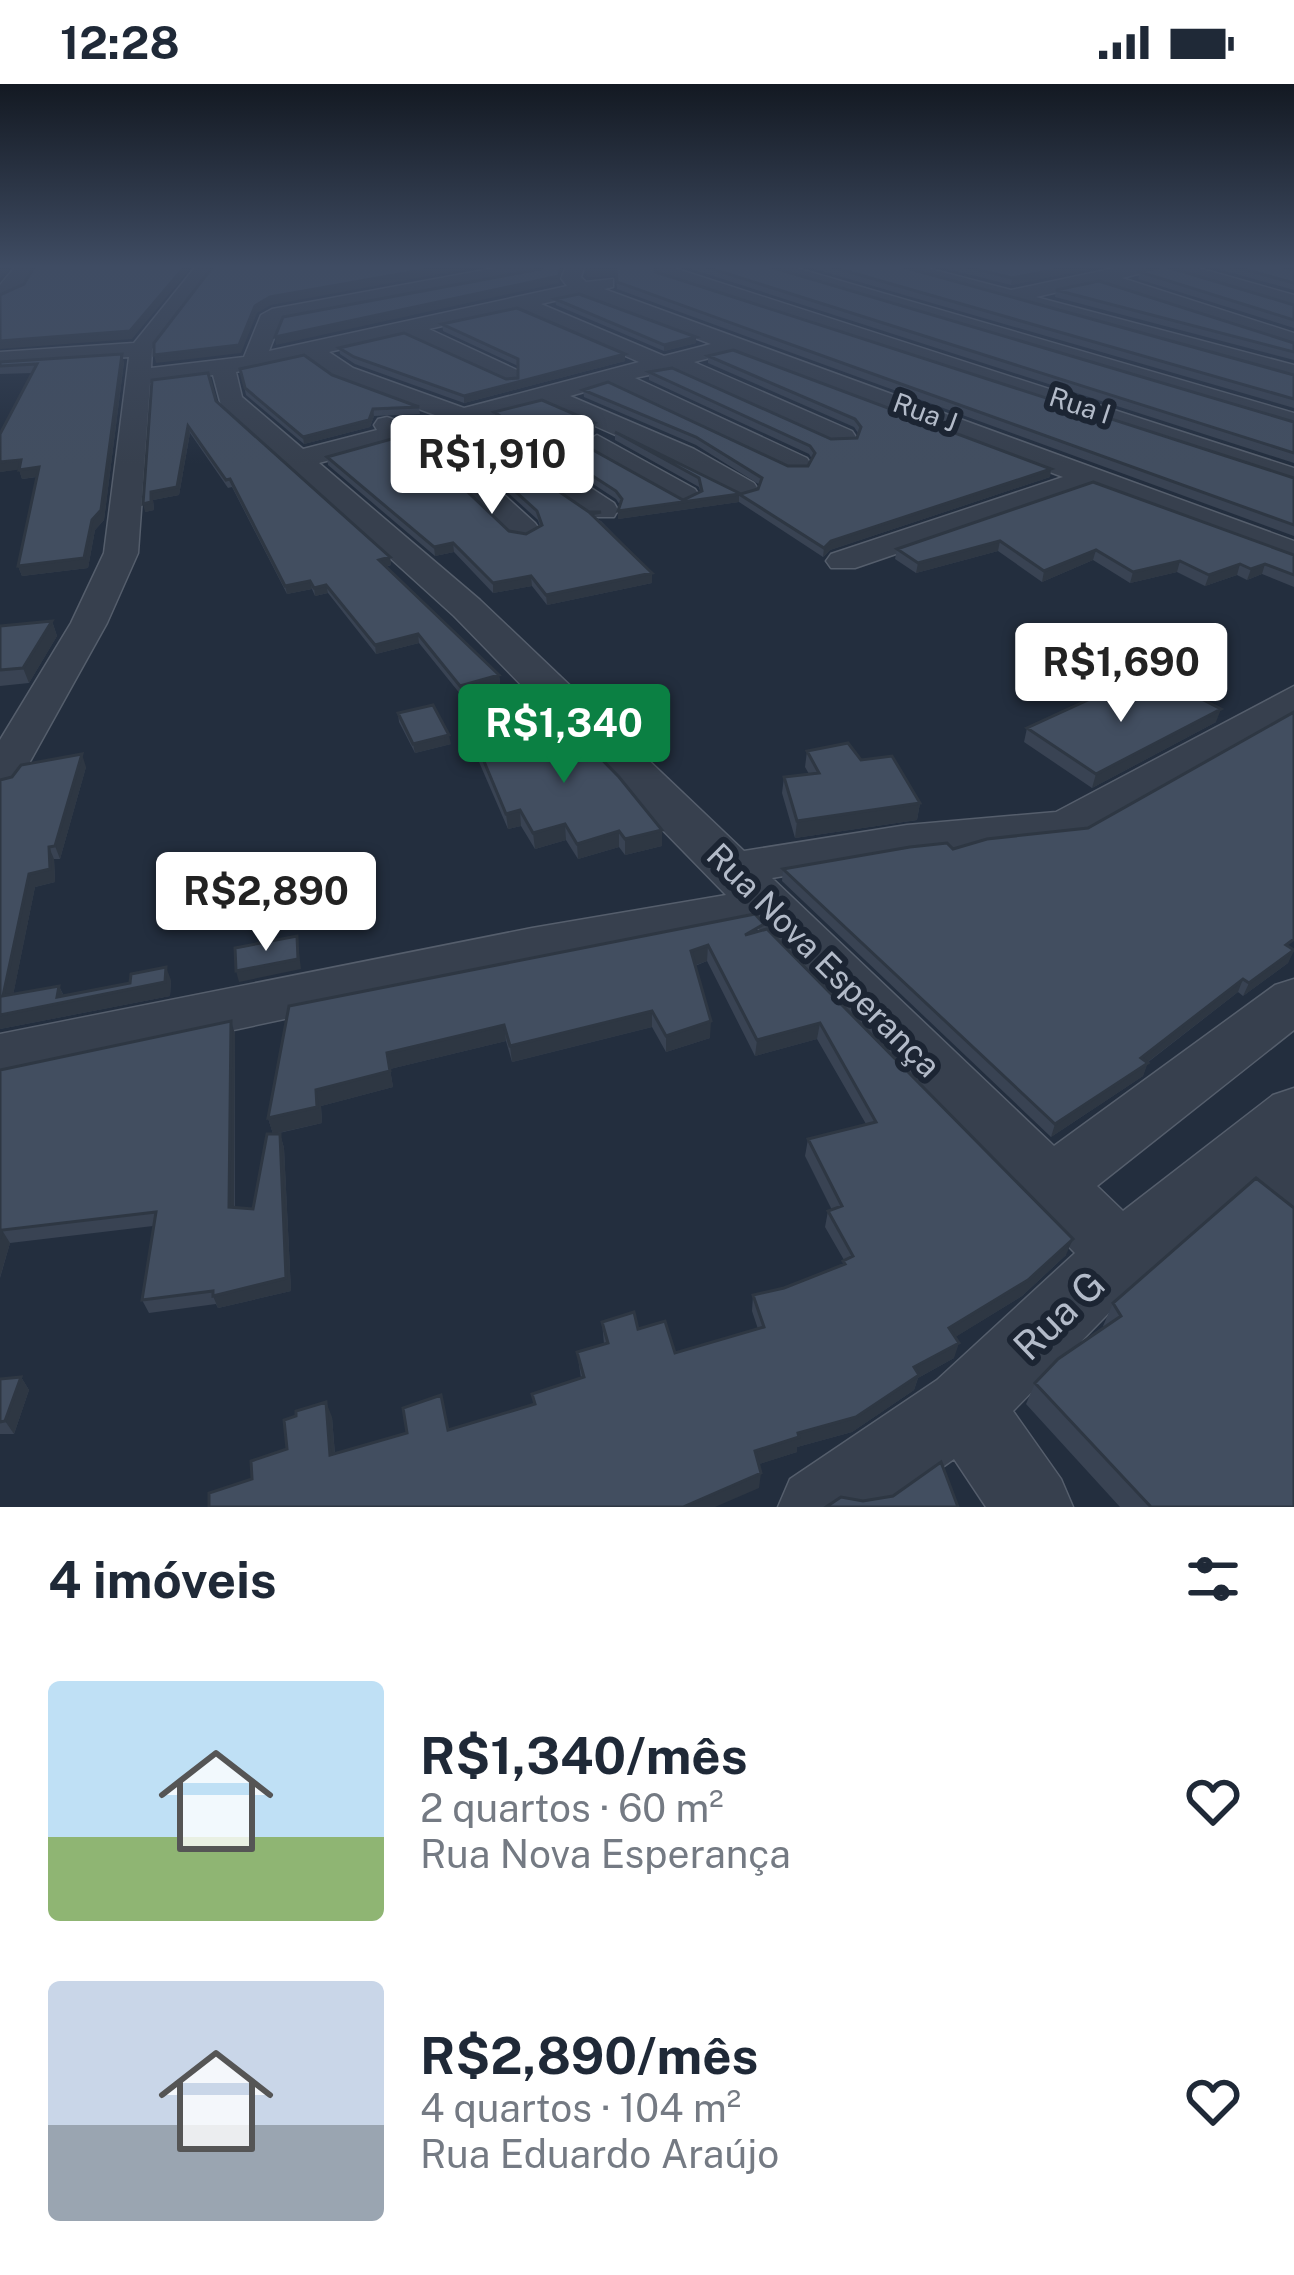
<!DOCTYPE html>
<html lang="pt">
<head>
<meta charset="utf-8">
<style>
	:root { --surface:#fff; --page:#f6f6f7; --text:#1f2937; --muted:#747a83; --accent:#0b8043 }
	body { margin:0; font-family:"Public Sans",sans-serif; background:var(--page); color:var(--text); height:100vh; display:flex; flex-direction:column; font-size:45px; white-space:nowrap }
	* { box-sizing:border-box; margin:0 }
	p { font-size:39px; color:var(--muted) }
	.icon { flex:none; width:66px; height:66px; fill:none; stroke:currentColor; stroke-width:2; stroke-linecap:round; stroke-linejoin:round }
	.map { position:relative; height:1423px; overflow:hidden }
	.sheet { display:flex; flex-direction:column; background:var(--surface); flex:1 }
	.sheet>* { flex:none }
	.price { position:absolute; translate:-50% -102px; padding:0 27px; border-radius:12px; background:#fff; color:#222; font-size:39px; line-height:78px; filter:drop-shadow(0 3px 6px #0008) }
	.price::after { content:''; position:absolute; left:50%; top:72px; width:36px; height:27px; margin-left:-18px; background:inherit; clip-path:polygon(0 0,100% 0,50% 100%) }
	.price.selected { background:var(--accent); color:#fff }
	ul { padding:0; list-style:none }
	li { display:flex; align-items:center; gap:36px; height:300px; padding:0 48px }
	li span { display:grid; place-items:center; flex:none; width:336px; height:240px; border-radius:12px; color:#555 }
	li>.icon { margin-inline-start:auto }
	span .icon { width:144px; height:144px; fill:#fffc; stroke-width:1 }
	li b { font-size:51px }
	h2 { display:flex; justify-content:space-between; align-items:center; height:144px; padding:0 48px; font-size:51px }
	.status { display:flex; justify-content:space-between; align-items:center; height:84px; padding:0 60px; background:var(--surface); direction:ltr }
	.status svg { height:33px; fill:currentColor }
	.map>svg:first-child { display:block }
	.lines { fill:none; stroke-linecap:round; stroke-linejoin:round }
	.street-casing { stroke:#555e6c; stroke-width:3 }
	.street { fill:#37404e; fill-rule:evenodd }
	.wall { fill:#394353 }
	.shaded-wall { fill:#2e3743 }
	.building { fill:#424e60; stroke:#2e3743; stroke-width:3 }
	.labels { text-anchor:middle; stroke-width:12; stroke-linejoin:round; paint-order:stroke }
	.far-street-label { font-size:27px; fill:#b3bbc9; stroke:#1c2533 }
	.street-label { font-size:33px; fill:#b3bbc9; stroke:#1c2533 }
	.near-street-label { font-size:39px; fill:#b3bbc9; stroke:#1c2533 }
</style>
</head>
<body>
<div class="status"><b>12:28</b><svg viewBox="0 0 49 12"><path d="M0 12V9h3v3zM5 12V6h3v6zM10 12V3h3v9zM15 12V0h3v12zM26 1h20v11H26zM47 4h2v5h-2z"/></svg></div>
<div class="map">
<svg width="1294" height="1423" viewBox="0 0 1294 1423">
	<rect width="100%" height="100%" fill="#232e3e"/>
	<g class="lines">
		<defs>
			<path id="street" d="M17,181h18l-11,22 -24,12v-14z
				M197,181h19l-64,84 -1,19 93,-11 17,-42 11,-6 239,-44h38l-9,6 -259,49 -12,31 298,-65 -6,-8 6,-13h18l-4,12 5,5 27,-3v8l-9,2 690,252v21l-203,-75 -236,81h-24l-5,-7 5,-7 232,-77 -330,-125 -39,10 158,69 4,6 -4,6h-20l-160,-73 -37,8 172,80 4,6 -4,6h-20l-178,-85 -39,11 124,53 60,34 4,6 -4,6 -11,3 -69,-37 -131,-58 -59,15 130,85 4,7 -4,7h-22l-133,-92 -35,10 35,19 76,69 5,7 -16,10 -11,-3 -74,-71 -42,-24 -78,21 161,137 264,251 163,-26 149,-13 238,-126v29l-212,121 -175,19 -135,23 282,268 221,-161 19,-6v51l-197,156 26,25 150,-116 21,-7v129l-23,-8 -24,-20 -102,87 -132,135 48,68 12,28h-87l-32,-48 -68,48h-108l12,-28 147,-99 138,-127 -320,-328 -223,41 -532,114v-46l532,-106 194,-33 -272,-279 -233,-211 -8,-30 -63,8 -12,170 -31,70 -85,153 -6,9 -16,4v-49l71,-117 33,-70 25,-196 -129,9v-14l134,-9zM580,211l131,49 -47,12 -123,-52zM518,225l121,53 -175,46 -111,-40 -24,-16 76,-17 103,47 9,-2v-10l-88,-41zM306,273l29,21 100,37 -31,8 -17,-6 -9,2 -4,6 3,5 -74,19 -61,-52 -6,-25z
				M758,181h28l508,148v16z
				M885,181h30l96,25 118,-25h59l106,30v13l-132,-40 -40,10 172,55v14l-196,-64 -62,14 258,68v14z
				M1274,181h20v9l-18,-5z
				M657,183h14l623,201v16l-637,-209z
				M597,351l98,54 4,6 -15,9 -11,-3 -86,-52 -4,-6z"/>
		</defs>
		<use href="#street" class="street-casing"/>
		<use href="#street" class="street"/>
	</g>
	<path class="wall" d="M586,181l70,7 638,206v58l-677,-247 -1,-13 -28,1z
		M679,181h85l530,157v41z
		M801,181h95l398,110v33z
		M932,181h177l-98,20z
		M1204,181h71l19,5v20z
		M1140,188l154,33v23l-156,-49z
		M1056,206l238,53v17l-239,-63z
		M555,215l141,44 -32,8 -108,-46z
		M442,240l183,37 -161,42 -109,-39 -15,-10 -1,-6 167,31 12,-1v-12l-75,-35z
		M708,272l343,113 -1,8 -220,73 -7,7 -84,-55 -121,17 2,-14 -4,-6 -121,-79 -1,-8 101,11v8l-13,9 2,5 99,55 17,-9 -1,-4 -84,-47v-8l126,62 17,-5 2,-4 -64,-40 -112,-48 -1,-7 205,76h20l4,-7 -3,-5 -160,-74v-8l182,67 26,-1 1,-5 -4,-6 -146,-64z
		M0,278h124l-20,158 -9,10 -7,38 -66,8 -4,-10 19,-89 -15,2 -3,-10 -19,3v-38l33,-61 -33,1z
		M240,285l92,6 87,32 1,7 -46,2 -4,11 -66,17 -58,-49z
		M152,296l64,21 174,156 1,8 -5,2 113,108 1,9 -39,11 -42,-52 -43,11 -48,-61 -13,3 -3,-7 -25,5 -55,-107 -4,1 -38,-55 -11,62 -26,5 1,10 -9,2z
		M435,344l166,93 51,52v10l-105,22 -15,-19 -39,7 -39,-41 -19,4 -107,-91 -1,-8 182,74 17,3 14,-8 -2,-6 -76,-69 -26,-15z
		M1093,398l201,73v32l-32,-13 -15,6 -10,-5 -32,11 -28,-14 -47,11 -37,-23 -51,22 -44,-31 -82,22 -21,-14 2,-10z
		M52,537l5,15 -28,47 -29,3v-60z
		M1127,613l89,25 -124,66 -68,-46 3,-14z
		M398,629l53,31 -36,9 -16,-31z
		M478,663l184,83v16l-37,9 -6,-8 -41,12 -12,-19 -31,9 -14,-23 -13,3 -29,-67z
		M807,667l54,9 59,43 -3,17 -122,18 -13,-45 2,-16 25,-3 -4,-7z
		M86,683l-26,92h-6l1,23 -20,5 -22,108 46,-9 5,10 107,-16 -1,16 -170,33 12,-252z
		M1088,744l204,121 -4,14 -45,33 -5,-4 -91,71 -4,13 -92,61 -269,-256 1,-12 170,-20z
		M764,846l302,325 -44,41 -67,41 -1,21 -36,20 -4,12 -62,42 -55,15v5l-38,12v24l-507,-9 35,-30 45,-32 3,37 114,-25 85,-25 -2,-10 49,-16 -4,-26 27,-8 -2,-22 36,7 37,24 83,-24 -6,-18 1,-16 31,-7 58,-22 2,-6 -19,-33 3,-16 4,-1 -27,-54 3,-17 58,-15 -49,-85 -62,17 -48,-95 -12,5 15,72 -44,14 -14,-25 -140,35 -6,-21 -116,28 3,18 -72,19 1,17 -47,11h5l4,14 7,143 -73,17 -2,-4 -67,9 -7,-13 11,-74 -143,17 -10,35v-208l231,-49 4,13v174l18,1 20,-75 -5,-16 21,-112z
		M1113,1219l181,204h-174l-94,-103 9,-21 69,-56 -1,-1z
		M21,1293l8,13 -15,44h-14v-55z"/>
	<path class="shaded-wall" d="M5,181h8l-13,13v-9z
		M186,181h7l-61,74 -132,10v-8z
		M451,181h37l-217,40 -14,8 -16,40 -85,10 -2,-8 116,-58z
		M563,181l-4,18 -283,62 -1,-8z
		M1078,181h31l-98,20 1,-7z
		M616,185v7l-28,1 -1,-7z
		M696,253v6l-32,8v-6z
		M122,270l2,8 -20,158 -9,10 -7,38 -66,8 -4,-10z
		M625,270v7l-161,42v-7z
		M373,325l1,7 -4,11 -66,17 -1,-7z
		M595,339v8l-16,11 -1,-8z
		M188,342l2,7 -11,62 -26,5 1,10 -9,2 -2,-8z
		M21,376l3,9 -24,3v-10z
		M39,383l3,9 -20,3 -3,-9z
		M1051,385l-1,8 -220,73 -7,7 1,-9 7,-7z
		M739,410v8l-121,17v-8z
		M1000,457l-2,10 -82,22 2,-10z
		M453,459l1,9 -19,4 -1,-9z
		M1096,466l-3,10 -51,22 2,-11z
		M390,473l1,8 -11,3 -1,-8z
		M1180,477l-3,11 -47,11 3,-11z
		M1240,480l-3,11 -32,11 4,-11z
		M1265,480l-3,10 -15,6 4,-11z
		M652,489v10l-105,22 -1,-10z
		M531,492l1,10 -39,7v-10z
		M310,497l2,8 -25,5 -2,-8z
		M326,501l2,8 -13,3 -1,-8z
		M52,537l5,15 -28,47 -6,-15z
		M418,550l1,9 -43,11 -1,-9z
		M499,591l1,9 -39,11 -1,-9z
		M1221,625l-5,13 -124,66 4,-14z
		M449,651l2,9 -36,9 -2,-9z
		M82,670l4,13 -26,92 -5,-13z
		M920,719l-3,17 -122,18 2,-17z
		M520,726l1,16 -13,3 -2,-15z
		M565,740l1,16 -31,9 -2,-16z
		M662,746v16l-37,9v-16z
		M619,747v16l-41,12 -1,-15z
		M49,763l5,12 1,23 -20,5 -25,123 -7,-14 26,-122z
		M297,852l4,33 -62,13 -3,-11z
		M708,861l-1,16 -17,6 1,-16z
		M1294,867l-6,12 -45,33 6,-13z
		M166,883l5,13 -1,16 -170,33v-14l57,-18 2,-11 6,13 100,-17z
		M1243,895l-5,13 -102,79 5,-13z
		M652,927v16l-140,35 -2,-16z
		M231,937l4,13 -1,186 -5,-13z
		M711,937l-1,17 -44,14v-16z
		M820,939l-3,16 -62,17 2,-16z
		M504,941l2,16 -116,28 3,18 -72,19 1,17 -49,11 -5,-16 48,-28 71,-37z
		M1148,979l-5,13 -92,61 4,-13z
		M280,1050l4,14 7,143 -73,17 -5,-12 73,-18z
		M2,1146l8,13 -10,34v-39z
		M1073,1155l-7,16 -44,41 -78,48 5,-16z
		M959,1259l-5,15 -36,20 -4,12 -62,42 -55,15v5l-44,14 2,-15 43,-18z
		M21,1293l8,13 -15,44 -9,-13z
		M326,1318l6,15 4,53 -6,-15z
		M761,1389l-2,15 -44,19h-32z"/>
	<path class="building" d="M35,181h151l-56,66 -130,10v-46l24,-11z
		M214,181h237l-181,32 -15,9 -16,39 -85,10v-12z
		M546,181h15l-2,11 -284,61 8,-20 257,-48z
		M586,181h69l1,7 638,206v47l-677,-243 -1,-13 -29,1z
		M700,181h64l530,157v31z
		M825,181h71l398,110v24z
		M959,181h119l-66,13z
		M1229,181h46l19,5v13z
		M1164,182l130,39v15l-154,-48z
		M1099,197l195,62v9l-238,-62z
		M579,210l117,43 -32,8 -109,-46z
		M517,224l108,46 -161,42 -110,-39 -15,-9 65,-15 102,46 12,-1v-19l-76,-35z
		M733,266l318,119 -220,72 -7,7 -85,-54 -121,17 4,-12 -6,-8 -122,-79 48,-12 53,23 -17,11 6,11 99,55 19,-9 -3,-13 -84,-46 126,62 17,-5 4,-11 -66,-41 -113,-47 25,-8 180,84h20l7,-13 -5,-7 -161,-74 23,-4 159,71 26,-1 4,-11 -6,-8 -147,-63z
		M122,270l-21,156 -9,10 -8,38 -66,8 21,-99 -20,3 2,-10 -21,2v-28l37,-70 -37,2v-4z
		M304,271l28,20 87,32 -46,2 -4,11 -66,17 -58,-49 -5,-19z
		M208,289l8,28 174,156 -11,3 120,115 -39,11 -42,-52 -43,11 -49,-60 -12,3 -4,-7 -25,5 -55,-107 -4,1 -38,-54 -11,61 -26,5v10l-8,2 9,-124z
		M457,338l132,90h12l-10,2 61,59 -106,22 -15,-19 -38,7 -40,-40 -19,4 -107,-90 68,-19 40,23 74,70 17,3 16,-9 -5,-14 -76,-69 -26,-14z
		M1093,398l201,73v20l-29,-11 -14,5 -11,-5 -31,11 -29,-14 -47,11 -37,-22 -52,21 -44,-30 -82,22 -21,-14z
		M52,537l-29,47 -23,2v-44z
		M1153,603l15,7 12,-6 41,21 -125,65 -69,-46 85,-39 15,8z
		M433,621l16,30 -36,9 -15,-31z
		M1294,628v227l-8,6 8,5 -45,33 -6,-4 -102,79 7,5 -93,61 -272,-255 127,-22 37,-4 6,6 34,-10 101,-11z
		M568,641l51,52 43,53 -37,9 -6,-8 -42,13 -12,-20 -32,9 -13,-23 -14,4 -28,-67z
		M848,659l13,17 31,-4 28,47 -123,18 -13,-44 35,-4 -12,-22z
		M82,670l-27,92 -6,1 1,22 -21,5 -26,122 56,-10 -2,11 73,-14 1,-9 35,-7 -1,15 -165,33v-235l12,-3 9,-12z
		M755,830l9,10 -19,11 22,-6 306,310 -45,41 -79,48 10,15 -45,24 5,8 -63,42 -58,16 1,4 -44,14 6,22 -78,34h-474v-14l43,-14 -1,-18 36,-12 -3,-29 12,-4v-5l30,-9 4,53 77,-22 -4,-25 38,-13 7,35 87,-26 -3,-10 52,-17 -7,-25 31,-9 -6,-21 32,-10 4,17 27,-8 10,32 89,-26 -11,-32 31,-7 61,-24 -2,-3 10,-5 -25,-45 14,-5 -34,-67 68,-17 -56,-99 -63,17 -49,-95 -17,6 20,70 -45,15 -14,-25 -142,35 -6,-21 -117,28 3,18 -74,19 1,17 -49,11 21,-112z
		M297,852l1,23 -62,12 -1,-23z
		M231,937l-2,186 24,2 14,-75h13l6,144 -73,18v-5l-71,9 14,-88 -154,18 -2,8v-168z
		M1256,1094l38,30v299h-143l-116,-124 23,-24 63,-43 -8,-13z
		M21,1293l-16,44 -5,1v-43z
		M941,1378l17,45h-132l15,-10 22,4 30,-5z"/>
	<linearGradient id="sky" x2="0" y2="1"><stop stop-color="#131922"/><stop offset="0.48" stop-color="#3f4c63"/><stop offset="1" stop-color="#3f4c63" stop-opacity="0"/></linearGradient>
	<rect width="1294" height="380" fill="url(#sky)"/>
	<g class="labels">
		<g class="far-street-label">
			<text transform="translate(1080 322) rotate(18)" y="9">Rua I</text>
			<text transform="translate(925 329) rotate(20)" y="9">Rua J</text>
		</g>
		<g class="street-label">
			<text transform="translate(824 876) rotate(45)" y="12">Rua Nova Esperança</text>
		</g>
		<g class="near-street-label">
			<text transform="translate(1059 1231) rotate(-44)" y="14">Rua G</text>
		</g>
	</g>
</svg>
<b class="price" style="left:492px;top:433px">R$1,910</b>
<b class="price" style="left:1121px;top:641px">R$1,690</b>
<b class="price selected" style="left:564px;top:702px">R$1,340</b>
<b class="price" style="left:266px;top:870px">R$2,890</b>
</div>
<section class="sheet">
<h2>4 imóveis<svg class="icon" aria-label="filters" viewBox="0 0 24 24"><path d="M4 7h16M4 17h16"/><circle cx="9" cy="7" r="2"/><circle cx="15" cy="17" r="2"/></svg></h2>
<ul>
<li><span style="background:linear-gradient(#bfe0f5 65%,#8fb573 0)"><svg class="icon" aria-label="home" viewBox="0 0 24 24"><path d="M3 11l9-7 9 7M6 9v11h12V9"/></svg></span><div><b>R$1,340/mês</b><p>2 quartos · 60 m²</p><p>Rua Nova Esperança</p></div><svg class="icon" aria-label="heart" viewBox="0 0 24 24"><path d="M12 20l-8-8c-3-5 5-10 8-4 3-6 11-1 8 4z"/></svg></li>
<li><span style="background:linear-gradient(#c9d6e8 60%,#9aa5b1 0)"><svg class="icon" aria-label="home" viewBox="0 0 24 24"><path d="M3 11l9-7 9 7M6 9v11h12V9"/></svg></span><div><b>R$2,890/mês</b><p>4 quartos · 104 m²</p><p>Rua Eduardo Araújo</p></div><svg class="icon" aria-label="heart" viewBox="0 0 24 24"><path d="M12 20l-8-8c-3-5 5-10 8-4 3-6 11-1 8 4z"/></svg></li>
</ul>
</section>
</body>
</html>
